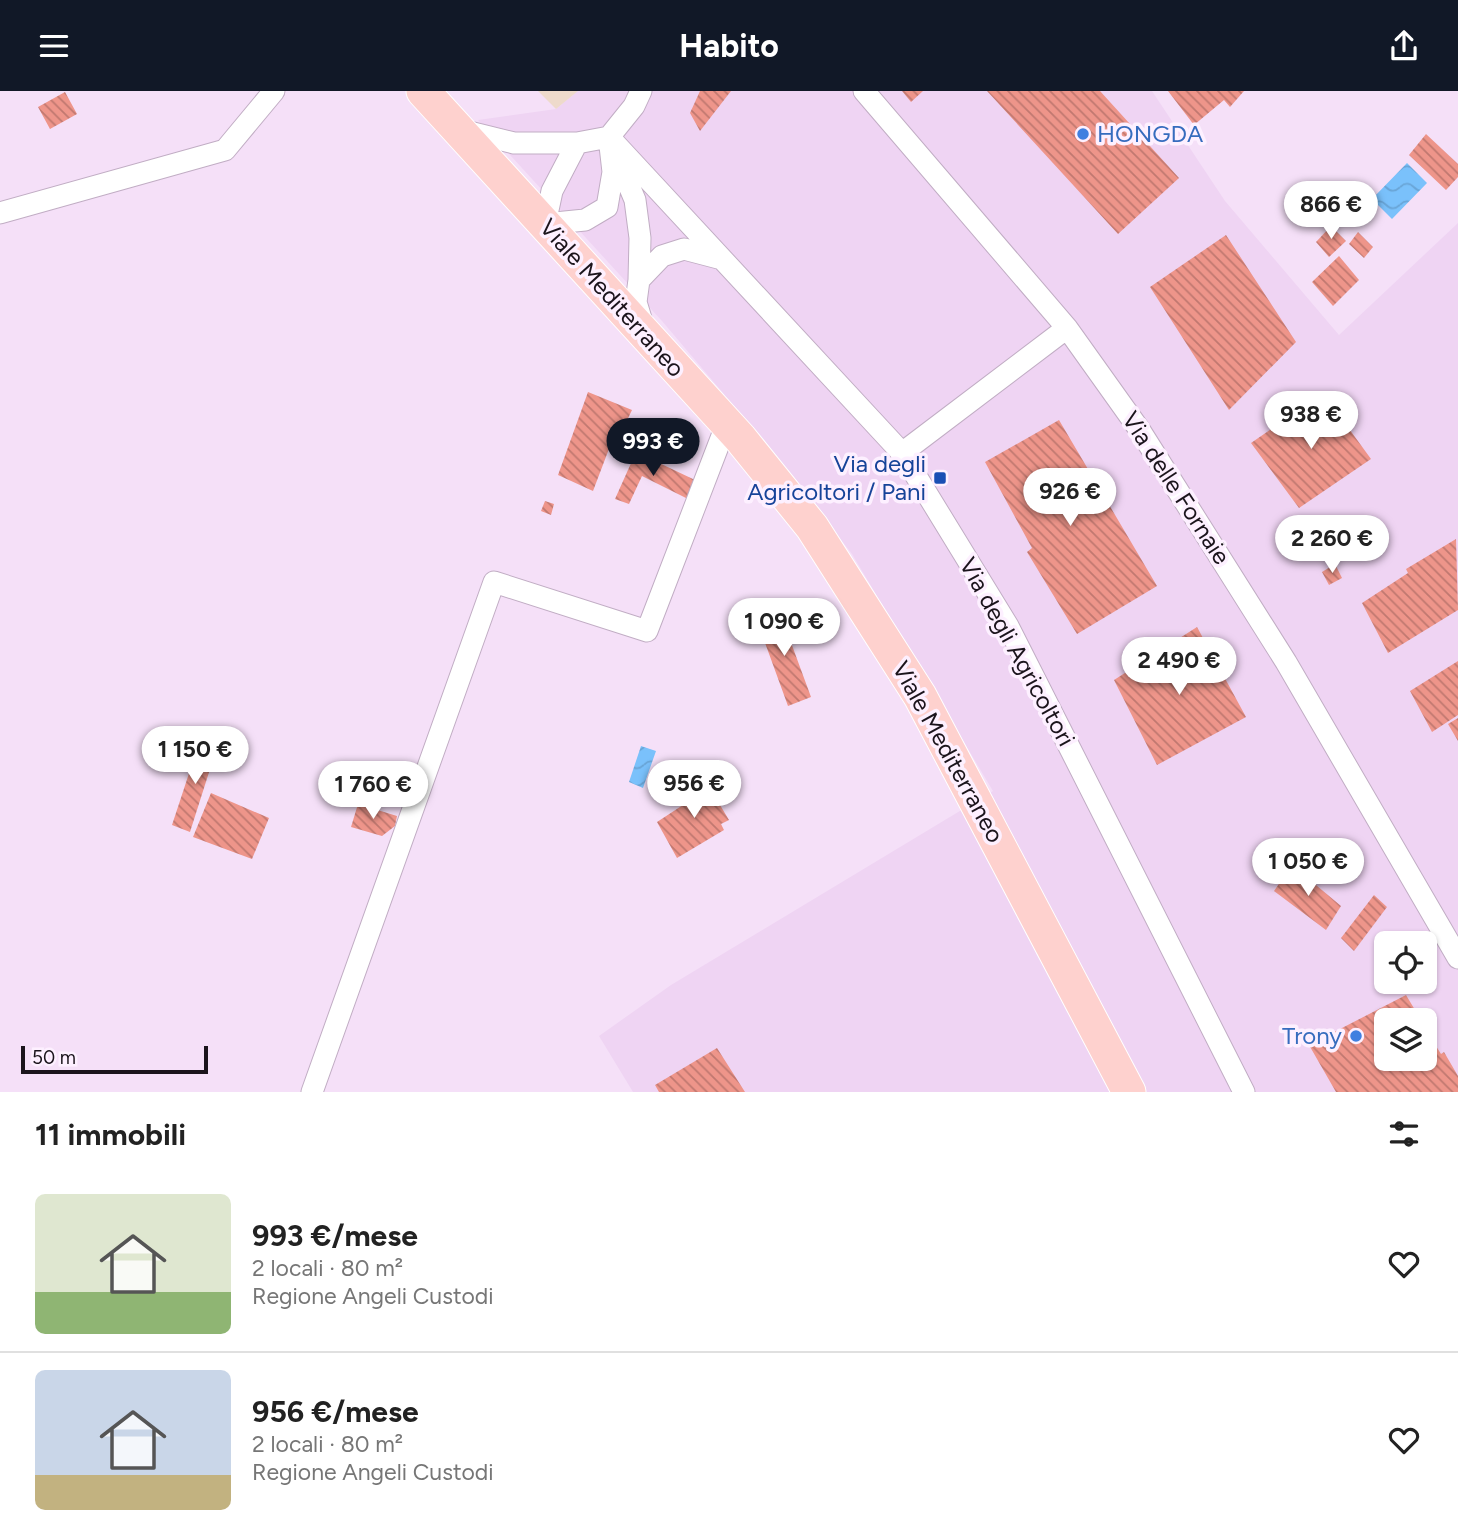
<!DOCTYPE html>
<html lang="it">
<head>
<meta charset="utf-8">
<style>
	:root { --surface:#fff; --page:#f6f6f6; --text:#222; --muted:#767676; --line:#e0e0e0; --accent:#111827 }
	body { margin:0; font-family:Figtree,sans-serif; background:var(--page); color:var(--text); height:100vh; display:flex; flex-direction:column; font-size:26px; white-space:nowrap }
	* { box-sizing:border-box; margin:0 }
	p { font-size:23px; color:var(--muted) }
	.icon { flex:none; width:38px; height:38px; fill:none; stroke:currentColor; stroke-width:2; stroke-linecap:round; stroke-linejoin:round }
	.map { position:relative; height:1001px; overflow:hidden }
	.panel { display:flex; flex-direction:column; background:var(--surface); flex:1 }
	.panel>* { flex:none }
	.fabs { position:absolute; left:1374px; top:840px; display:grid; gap:14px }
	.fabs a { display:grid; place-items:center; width:63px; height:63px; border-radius:10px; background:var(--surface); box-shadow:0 2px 5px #0004; font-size:35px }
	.scale { position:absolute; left:21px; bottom:18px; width:187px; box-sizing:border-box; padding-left:7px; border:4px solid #1b141c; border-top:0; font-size:19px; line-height:24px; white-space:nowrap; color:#1b141c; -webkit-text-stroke:5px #fdf0ff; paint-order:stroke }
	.price { position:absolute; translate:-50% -60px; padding:0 16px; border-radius:24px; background:#fff; color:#222; font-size:23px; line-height:46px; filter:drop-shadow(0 2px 4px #0008) }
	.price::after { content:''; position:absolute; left:50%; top:42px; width:21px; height:16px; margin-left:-10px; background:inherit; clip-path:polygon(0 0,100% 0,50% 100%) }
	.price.on { background:var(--accent); color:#fff }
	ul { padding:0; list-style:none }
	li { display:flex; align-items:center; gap:21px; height:175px; padding:0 35px }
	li+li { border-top:2px solid var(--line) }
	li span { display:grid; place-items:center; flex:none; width:196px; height:140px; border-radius:10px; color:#555 }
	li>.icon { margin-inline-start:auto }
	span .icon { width:84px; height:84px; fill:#fffc; stroke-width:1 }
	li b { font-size:30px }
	h2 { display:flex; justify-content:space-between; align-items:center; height:84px; padding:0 35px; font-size:30px }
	header { display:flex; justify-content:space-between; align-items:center; height:91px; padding:0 35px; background:var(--accent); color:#fff; font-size:32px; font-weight:700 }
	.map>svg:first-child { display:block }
	.built { fill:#efd4f3; fill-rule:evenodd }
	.industrial { fill:#eedacb }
	.water { fill:url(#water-waves) }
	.building { fill:url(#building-back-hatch) }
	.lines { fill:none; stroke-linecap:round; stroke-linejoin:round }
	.street-casing { stroke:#c1adc4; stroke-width:23 }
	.primary-casing { stroke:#fff; stroke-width:35 }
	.street { stroke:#fff; stroke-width:21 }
	.primary { stroke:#fed1ce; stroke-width:33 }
	.shop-dot { fill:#3f7fe0; stroke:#fdf0ff; stroke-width:2.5 }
	.transit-dot { fill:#1a4fb4; stroke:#fdf0ff; stroke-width:2.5 }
	.labels { text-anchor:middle; stroke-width:7; stroke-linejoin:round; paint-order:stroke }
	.shop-label { font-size:24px; fill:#366cbe; stroke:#fdf0ff; text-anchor:start }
	.street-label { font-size:24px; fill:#1b141c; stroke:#fdf0ff }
	.transit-label { font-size:24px; fill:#164399; stroke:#fdf0ff; text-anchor:end }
</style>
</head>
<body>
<header><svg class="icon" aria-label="menu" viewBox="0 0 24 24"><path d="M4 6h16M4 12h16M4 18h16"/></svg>Habito<svg class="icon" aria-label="share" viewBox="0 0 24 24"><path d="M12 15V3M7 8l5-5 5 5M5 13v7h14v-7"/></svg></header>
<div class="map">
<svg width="1458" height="1001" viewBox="0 0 1458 1001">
	<defs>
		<pattern id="water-waves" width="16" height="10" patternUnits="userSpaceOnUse" patternTransform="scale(1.75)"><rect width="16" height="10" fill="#7ac1fb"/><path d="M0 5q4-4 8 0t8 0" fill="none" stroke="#69a5d7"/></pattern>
		<pattern id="building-back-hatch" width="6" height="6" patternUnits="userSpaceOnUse" patternTransform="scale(1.75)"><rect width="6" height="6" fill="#ee958a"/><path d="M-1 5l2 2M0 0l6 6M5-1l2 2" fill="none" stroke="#c07870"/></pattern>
	</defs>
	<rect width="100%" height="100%" fill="#f5e0f8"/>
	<path class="built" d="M578,0h574l73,110 114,134 119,-112v869h-825l-34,-56 72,-51 322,-194 -141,-237 -84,-108 -106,-125 -184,-201 78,-11zM1386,852h38v39h-38zM1386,929h38v39h-38z"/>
	<path class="industrial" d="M538,0h40l-22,18z"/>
	<path class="water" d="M1407,72l20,20 -35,36 -20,-20z
		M641,655l15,5 -13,37 -14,-6z"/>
	<path class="building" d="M700,0h31l-31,40 -10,-18z
		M902,0h21l-12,11z
		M987,0h113l79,87 -61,56z
		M1168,0h76l-14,16 -6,-7 -30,25z
		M65,1l12,22 -27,15 -12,-22z
		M1426,43l32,30v13l-12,13 -37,-35z
		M1331,135l15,15 -17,16 -13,-15z
		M1358,141l15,15 -9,11 -15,-14z
		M1226,144l70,107 -67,68 -79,-123z
		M1339,165l20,24 -26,26 -21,-24z
		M588,301l44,18 -12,25 -5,-2 -22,58 -35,-16z
		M1323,302l48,66 -72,49 -48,-65z
		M1059,329l98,166 -80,48 -50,-82 5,-4 -47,-86z
		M636,361l59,28 -7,19 -46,-23 -13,28 -14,-5z
		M545,410l9,3 -3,11 -10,-4z
		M1456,448l2,71 -70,43 -26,-50 46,-30 -2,-4z
		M1335,473l7,14 -13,7 -7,-13z
		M779,519l32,87 -23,9 -32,-88z
		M1197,536l49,90 -89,48 -43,-85z
		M1458,570v54l-26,17 -22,-41z
		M1458,627v23l-10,-17z
		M200,649l17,7 -27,85 -18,-7z
		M705,689l24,40 -8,4 3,6 -47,28 -20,-36 26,-17 -5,-10z
		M211,702l58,25 -17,41 -59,-22z
		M358,713l39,12 -2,10 -13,10 -31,-9z
		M1292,774l49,41 -15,24 -52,-39z
		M1374,804l13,12 -33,44 -13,-13z
		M1406,904l15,25h-35v39h38v-32l17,27 3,-2 14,24v16h-122l-27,-47z
		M717,957l28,44h-86l-4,-7z"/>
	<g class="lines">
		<defs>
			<path id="street" d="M864,0l203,237 72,101 147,233 172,296
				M461,39l53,13h63l32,-6 25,-31 7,-15
				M609,46l293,316 106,173 236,466
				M577,52l-25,48 -7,33 40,-4 22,-13 6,-35 -4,-35
				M615,61l20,48 5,38 -1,42
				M0,122l225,-63 49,-59
				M643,234l-7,-23 3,-22 23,-24 22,-7 38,10
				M902,362l165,-125
				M312,1001l182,-510 153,49 80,-208"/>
			<path id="primary" d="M423,0l317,347 72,89 108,169 209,396"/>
		</defs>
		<use href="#street" class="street-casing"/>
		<use href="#primary" class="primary-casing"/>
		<use href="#street" class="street"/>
		<use href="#primary" class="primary"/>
	</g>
	<g class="shop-dot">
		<circle cx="1083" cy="43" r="7"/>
		<circle cx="1356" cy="945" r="7"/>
	</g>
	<rect class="transit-dot" x="933" y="380" width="14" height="14" rx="3.5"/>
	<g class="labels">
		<g class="shop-label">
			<text x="1097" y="51">HONGDA</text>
			<text x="1342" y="953" text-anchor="end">Trony</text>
		</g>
		<g class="street-label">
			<text transform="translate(612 207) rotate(48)" y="8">Viale Mediterraneo</text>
			<text transform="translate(1176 397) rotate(57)" y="8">Via delle Fornaie</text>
			<text transform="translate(1017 561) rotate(61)" y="8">Via degli Agricoltori</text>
			<text transform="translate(948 661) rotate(61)" y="8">Viale Mediterraneo</text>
		</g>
		<g class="transit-label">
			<text x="926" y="381">Via degli<tspan x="926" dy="28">Agricoltori / Pani</tspan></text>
		</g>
	</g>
</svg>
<div class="fabs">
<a><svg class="icon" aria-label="locate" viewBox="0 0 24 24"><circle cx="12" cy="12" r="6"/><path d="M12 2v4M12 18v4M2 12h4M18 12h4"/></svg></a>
<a><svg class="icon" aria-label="layers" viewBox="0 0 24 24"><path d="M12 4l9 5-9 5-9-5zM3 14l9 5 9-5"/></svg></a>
</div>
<div class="scale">50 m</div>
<b class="price" style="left:1331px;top:150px">866 €</b>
<b class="price" style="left:1311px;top:360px">938 €</b>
<b class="price on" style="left:653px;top:387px">993 €</b>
<b class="price" style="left:1070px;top:437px">926 €</b>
<b class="price" style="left:1332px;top:484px">2 260 €</b>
<b class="price" style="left:784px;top:567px">1 090 €</b>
<b class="price" style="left:1179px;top:606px">2 490 €</b>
<b class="price" style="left:195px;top:695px">1 150 €</b>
<b class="price" style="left:694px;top:729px">956 €</b>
<b class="price" style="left:373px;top:730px">1 760 €</b>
<b class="price" style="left:1308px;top:807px">1 050 €</b>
</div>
<section class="panel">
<h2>11 immobili<svg class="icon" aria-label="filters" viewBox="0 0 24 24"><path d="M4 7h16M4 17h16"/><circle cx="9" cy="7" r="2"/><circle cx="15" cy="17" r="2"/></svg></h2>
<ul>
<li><span style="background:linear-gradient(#dfe7d0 70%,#8fb573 0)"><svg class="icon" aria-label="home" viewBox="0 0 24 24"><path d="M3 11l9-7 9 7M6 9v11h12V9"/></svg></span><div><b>993 €/mese</b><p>2 locali · 80 m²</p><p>Regione Angeli Custodi</p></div><svg class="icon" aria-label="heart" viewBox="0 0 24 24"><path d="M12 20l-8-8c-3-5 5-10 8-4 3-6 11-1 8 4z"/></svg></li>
<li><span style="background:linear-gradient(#c9d6e8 75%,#c2b280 0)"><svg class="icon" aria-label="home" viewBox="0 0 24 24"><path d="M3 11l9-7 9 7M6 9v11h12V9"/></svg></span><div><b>956 €/mese</b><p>2 locali · 80 m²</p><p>Regione Angeli Custodi</p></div><svg class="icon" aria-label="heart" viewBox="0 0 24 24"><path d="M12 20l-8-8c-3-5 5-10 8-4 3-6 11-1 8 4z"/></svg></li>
</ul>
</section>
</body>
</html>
